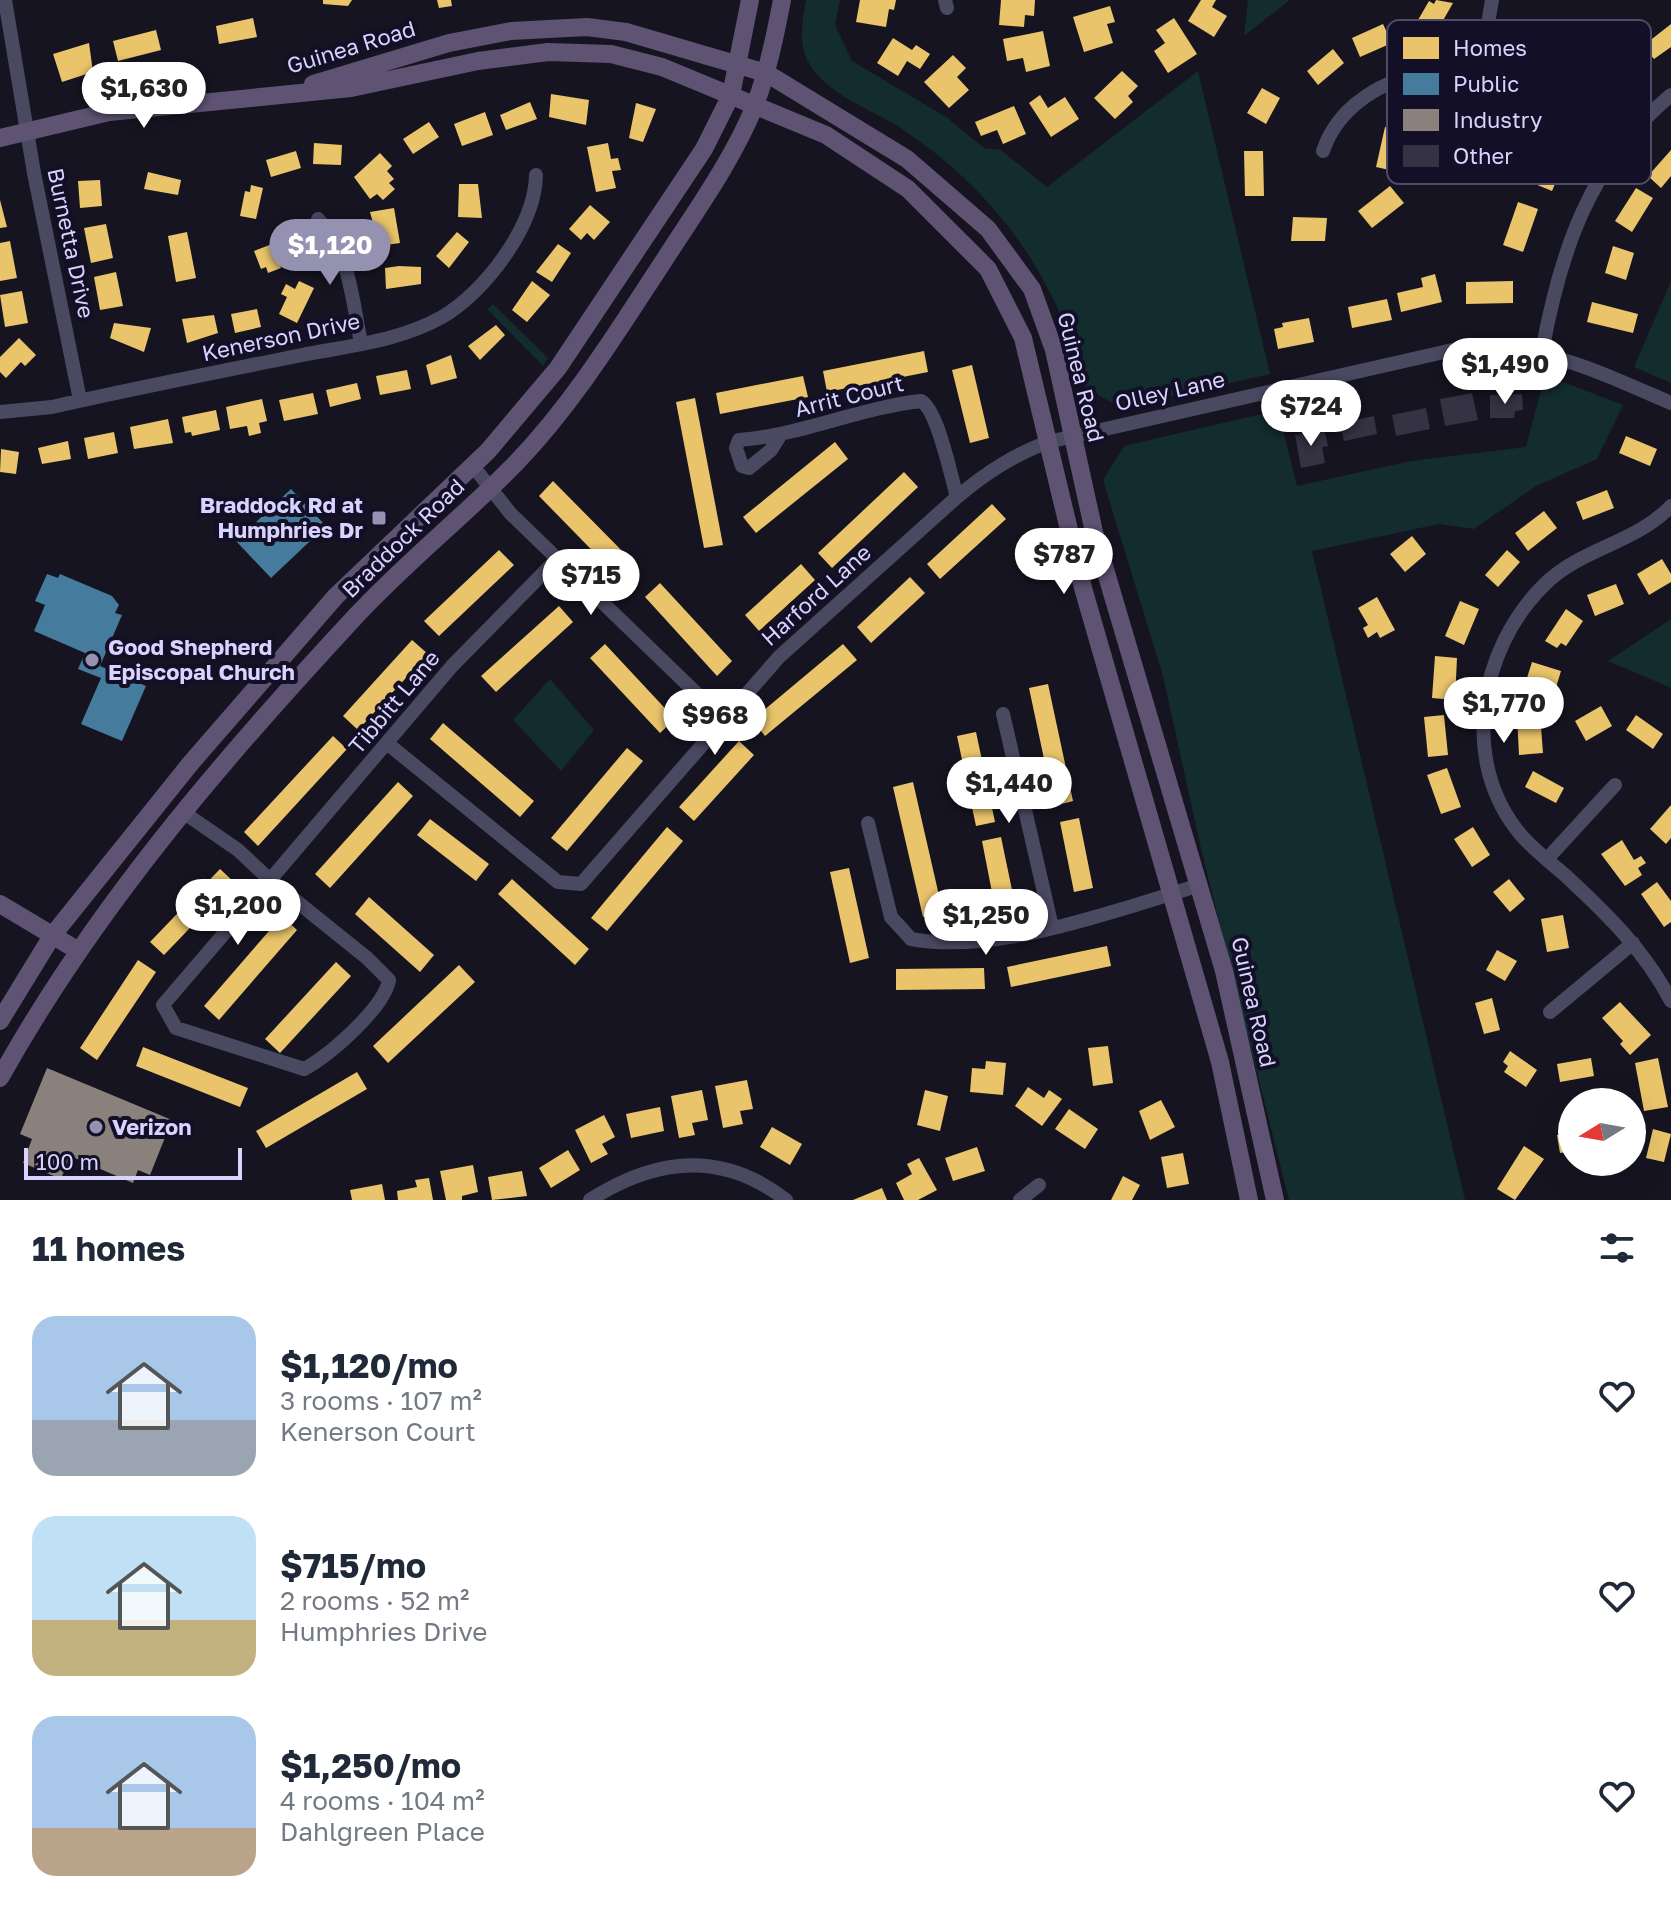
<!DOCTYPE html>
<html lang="en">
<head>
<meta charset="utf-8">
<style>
	:root { --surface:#fff; --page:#f2f2f3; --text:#1f2937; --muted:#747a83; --accent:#9591b1 }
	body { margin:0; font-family:"Golos Text",sans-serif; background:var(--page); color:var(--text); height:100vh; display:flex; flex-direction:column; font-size:30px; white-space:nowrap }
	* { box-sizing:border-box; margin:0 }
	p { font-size:26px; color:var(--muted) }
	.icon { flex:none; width:44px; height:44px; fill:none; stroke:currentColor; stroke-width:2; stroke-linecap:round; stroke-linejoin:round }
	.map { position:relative; height:1200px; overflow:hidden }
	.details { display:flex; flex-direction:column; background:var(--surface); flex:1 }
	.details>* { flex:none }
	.needle { width:52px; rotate:259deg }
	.fabs { position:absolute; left:1558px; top:1088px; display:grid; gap:16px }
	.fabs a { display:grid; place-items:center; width:88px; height:88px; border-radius:50%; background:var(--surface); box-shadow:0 8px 32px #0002; font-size:40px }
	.scale { position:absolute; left:24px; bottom:20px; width:218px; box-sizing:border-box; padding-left:8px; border:4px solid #d9d4ff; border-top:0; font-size:22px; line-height:28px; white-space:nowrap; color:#d9d4ff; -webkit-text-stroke:6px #130f26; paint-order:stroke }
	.price { position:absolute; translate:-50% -68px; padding:0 18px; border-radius:28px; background:#fff; color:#222; font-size:26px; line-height:52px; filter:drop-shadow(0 2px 4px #0008) }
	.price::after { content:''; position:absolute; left:50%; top:48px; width:24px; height:18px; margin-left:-12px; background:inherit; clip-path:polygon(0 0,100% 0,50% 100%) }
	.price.selected { background:var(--accent); color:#fff }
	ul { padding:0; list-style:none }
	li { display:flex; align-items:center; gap:24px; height:200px; padding:0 32px }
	li span { display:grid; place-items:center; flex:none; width:224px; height:160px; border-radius:24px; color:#555 }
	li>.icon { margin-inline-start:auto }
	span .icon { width:96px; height:96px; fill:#fffc; stroke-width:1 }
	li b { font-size:34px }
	h2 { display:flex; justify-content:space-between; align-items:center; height:96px; padding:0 32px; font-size:34px }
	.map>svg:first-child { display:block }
	.green { fill:#132c2d }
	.homes { fill:#e9c46a }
	.public { fill:#457b9d }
	.industry { fill:#8a817c }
	.building { fill:#343243 }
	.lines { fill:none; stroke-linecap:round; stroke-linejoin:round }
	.minor { stroke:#4a4962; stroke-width:14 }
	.major { stroke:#5e5373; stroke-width:18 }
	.poi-dot { fill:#9591b1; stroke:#130f26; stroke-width:3 }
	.labels { text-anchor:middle; stroke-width:8; stroke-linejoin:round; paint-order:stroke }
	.street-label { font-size:22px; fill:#d9d4ff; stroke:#130f26 }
	.poi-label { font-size:22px; font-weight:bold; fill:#d9d4ff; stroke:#130f26; text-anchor:start }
	.key { fill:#130f26; stroke:#4e4a67; stroke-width:2 }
	.key-label { font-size:22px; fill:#d9d4ff }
</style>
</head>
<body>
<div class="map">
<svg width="1671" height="1200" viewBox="0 0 1671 1200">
	<rect width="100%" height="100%" fill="#161421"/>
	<path class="green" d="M806,0h34l-5,25 17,36 94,56 38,31 17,2 46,37 151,-116 72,303 -149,34 -36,-21c-28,-111 -90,-197 -186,-260 -27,-17 -72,-33 -89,-62 -12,-20 -8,-43 -4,-65z
		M1248,0h42l-46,36z
		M1671,281v102l-37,-16z
		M493,304l55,54 -5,8 -56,-57z
		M1545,375l78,30 -26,54 -61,27 -62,43 -35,-5 -127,27 153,649h-176l-87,-347 -39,-177 -60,-196 21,-34 154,-36 19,76 114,-25 115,-14z
		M1671,619v69l-63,-27z
		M550,679l44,51 -33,41 -48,-51z"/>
	<path class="homes" d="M323,0h29l-4,6 -25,-2z
		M437,0h14l1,6 -13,2z
		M860,0h36l-2,10 -5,-1 -3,18 -30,-5z
		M1001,0h34l-1,16 -9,-1 -1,12 -25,-2z
		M1201,0h15l-4,7 15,9 -13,21 -26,-16z
		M1436,0l17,3 -16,28 -19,-11 11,-19 5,3z
		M1110,6l5,16 -8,2 6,19 -29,9 -11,-35z
		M253,18l4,19 -38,7 -3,-18z
		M1174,18l23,36 -29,19 -14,-22 11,-8 -9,-13z
		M1383,24l9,19 -32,14 -8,-19z
		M1671,24v23l-17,12 -11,-13z
		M156,30l5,20 -43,11 -5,-20z
		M1043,31l7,35 -24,6 -3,-14 -16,3 -4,-22z
		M893,38l19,12 4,-5 14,9 -10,15 -13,-8 -9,15 -21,-13z
		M89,43l4,29 -31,10 -9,-28z
		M1333,49l11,14 -26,22 -11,-14z
		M953,55l13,13 -9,9 12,13 -20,18 -25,-26z
		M1122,71l16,15 -10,10 5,6 -18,17 -21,-21z
		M1262,88l18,10 -14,26 -19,-11z
		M551,94l38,6 -3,25 -37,-8z
		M1040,95l8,13 17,-11 14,22 -28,18 -22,-34z
		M530,102l7,17 -31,11 -6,-15z
		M636,103l20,6 -13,33 -14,-4z
		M1014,106l12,28 -23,10 -6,-14 -16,6 -6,-14z
		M485,112l8,23 -31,11 -8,-22z
		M429,122l10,15 -26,17 -10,-15z
		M1385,127l28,7 -7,33 -10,-2 -2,6 -18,-4z
		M314,143l28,2 -1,20 -28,-1z
		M608,143l3,16 7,-1 3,12 -9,1 4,17 -20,4 -9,-45z
		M1542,149l23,11 -13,31 -17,-7 9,-19 -8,-4z
		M1671,150v26l-10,12 -13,-12z
		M296,151l5,17 -30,9 -5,-17z
		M1244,151h19l1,45h-19z
		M380,153l12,13 -5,5 7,8 -5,4 6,6 -12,11 -6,-6 -7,5 -16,-22z
		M148,172l33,8 -3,15 -34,-6z
		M100,180l2,26 -22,2 -2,-27z
		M459,184h19l4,34 -24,-1z
		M251,185l12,3 -7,31 -16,-3 5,-25 5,1z
		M1390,186l14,17 -32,25 -14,-17z
		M1636,188l17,10 -21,34 -17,-11z
		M0,200l7,27 -7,1z
		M1518,202l20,7 -15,43 -20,-7z
		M590,205l20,17 -16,18 -7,-7 -6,7 -12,-11z
		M394,208l6,35 -21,3 -9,-34z
		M1293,217l34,1 -2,23h-34z
		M106,224l7,34 -22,5 -7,-35z
		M187,232l9,46 -20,4 -8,-46z
		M457,232l12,10 -20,26 -13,-12z
		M10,241l7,37 -17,3v-38z
		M272,244l9,24 -13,5 -2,-6 -5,2 -7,-18z
		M558,244l13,9 -19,29 -16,-10z
		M1613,246l21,7 -8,27 -21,-7z
		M399,266l22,1v17l-35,5 -1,-21z
		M116,272l7,34 -23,4 -6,-33z
		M1435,274l7,28 -41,10 -4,-19 26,-6 -2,-9z
		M299,281l15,7 -17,35 -18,-9 8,-17 -6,-3 5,-10 9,5z
		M532,281l18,14 -23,27 -15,-12z
		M1513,281v22l-47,1v-22z
		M22,291l6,32 -23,4 -5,-32z
		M1387,299l5,21 -40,8 -4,-21z
		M1592,302l46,12 -5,19 -46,-11z
		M257,309l4,18 -26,6 -4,-19z
		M214,315l4,18 -31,10 -5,-24z
		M1309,318l5,24 -36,7 -4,-20 9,-2 -1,-4z
		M114,323l37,5 -7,24 -34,-14z
		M496,325l9,10 -25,25 -12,-14z
		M19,338l17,17 -11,11 -4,-4 -15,16 -6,-6v-15z
		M924,351l4,21 -101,20 -4,-21z
		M451,355l6,23 -26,7 -5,-20z
		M972,365l17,73 -19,5 -18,-73z
		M407,370l4,19 -31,6 -4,-19z
		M803,376l5,21 -88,17 -4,-21z
		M357,383l4,16 -31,8 -4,-17z
		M313,393l5,21 -34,7 -5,-21z
		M695,398l28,147 -19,3 -28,-146z
		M262,399l5,22 -8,2 2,10 -12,3 -2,-10 -17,3 -4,-22z
		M216,410l4,20 -28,6 -1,-4 -6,1 -3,-16z
		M168,419l5,24 -39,6 -4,-22z
		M114,432l4,21 -30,6 -4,-21z
		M1626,436l31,13 -7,17 -31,-13z
		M68,441l3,18 -29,5 -4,-16z
		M835,442l13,17 -92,74 -13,-16z
		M1,449l18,3 -3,22 -16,-2z
		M904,472l14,15 -86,81 -14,-15z
		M553,481l84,85 -15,15 -83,-85z
		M1607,490l7,18 -31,12 -7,-18z
		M992,504l14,15 -66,60 -13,-15z
		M1544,511l13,17 -29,23 -13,-18z
		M1412,536l14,18 -21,18 -15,-18z
		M499,550l15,15 -75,71 -15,-15z
		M1507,550l13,12 -22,25 -13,-12z
		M1662,559l9,15v8l-22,13 -12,-21z
		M801,564l14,16 -56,51 -14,-16z
		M910,577l15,16 -54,50 -14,-16z
		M660,583l72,78 -15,15 -72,-79z
		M1616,584l8,20 -29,12 -8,-21z
		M1377,597l18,33 -15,8 -3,-6 -9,6 -5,-10 5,-3 -10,-17z
		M1460,601l19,8 -15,36 -19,-9z
		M559,606l14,16 -77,70 -15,-16z
		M1566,609l17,12 -17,25 -5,-3 -4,5 -12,-7z
		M412,640l16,14 -70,76 -15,-14z
		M605,644l70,75 -15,14 -70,-75z
		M843,644l14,16 -92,76 -13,-16z
		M1435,656l22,2 -2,42 -23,-2z
		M1532,662l29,9 -7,23 -13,-4 -3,12 -17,-5z
		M1048,684l25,117 -19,5 -25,-118z
		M1601,706l11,20 -26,15 -11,-20z
		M1540,714l3,39 -24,2 -2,-39z
		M1444,715l4,40 -20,2 -4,-40z
		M1636,715l27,19 -10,15 -27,-19z
		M443,723l91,78 -14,16 -90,-78z
		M976,732l19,90 -19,4 -19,-90z
		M333,736l14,13 -89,97 -14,-14z
		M739,741l15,14 -60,66 -15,-14z
		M627,748l16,13 -76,90 -16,-13z
		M1447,768l14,39 -20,7 -14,-39z
		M1533,771l31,17 -8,15 -31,-16z
		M398,782l15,14 -83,92 -15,-14z
		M913,782l30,131 -20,4 -30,-130z
		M1671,805v33l-5,6 -16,-15z
		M1079,818l14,70 -19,4 -14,-70z
		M430,819l59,45 -13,17 -59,-46z
		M667,827l16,14 -76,90 -16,-13z
		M1473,827l17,28 -18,12 -18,-28z
		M1001,837l16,77 -20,4 -15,-77z
		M1622,840l12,20 7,-4 5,7 -8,5 4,7 -17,11 -24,-32z
		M849,868l20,90 -19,5 -20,-91z
		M220,869l14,13 -70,73 -14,-13z
		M512,879l77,70 -14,16 -77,-71z
		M1509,879l16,20 -15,13 -17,-20z
		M1657,882l14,19v21l-7,5 -23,-33z
		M369,897l65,58 -14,17 -65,-58z
		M1563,915l6,33 -22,4 -6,-33z
		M282,916l15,14 -78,90 -15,-14z
		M1107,946l4,20 -100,21 -4,-20z
		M1497,950l20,11 -12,20 -19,-11z
		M138,960l18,12 -59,88 -17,-12z
		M336,962l15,14 -71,77 -15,-14z
		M459,965l16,17 -87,81 -15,-17z
		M984,968l1,21 -89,1v-21z
		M1492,998l8,32 -16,4 -9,-31z
		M1620,1002l31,33 -21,20 -10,-11 3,-3 -21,-23z
		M1108,1046l5,37 -20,3 -5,-38z
		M143,1047l105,41 -8,19 -104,-41z
		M1510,1051l27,19 -11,17 -22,-15 4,-6 -5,-4z
		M1591,1058l3,18 -34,6 -3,-18z
		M1658,1058l10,49 -24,4 -9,-48z
		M986,1061l20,2 -3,32 -33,-3 2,-24 13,1z
		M357,1072l10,17 -101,59 -10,-17z
		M747,1080l6,29 -13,2 3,13 -20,4 -8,-42z
		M1028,1087l16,11 5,-8 13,9 -20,27 -27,-20z
		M702,1090l6,30 -16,3 3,12 -16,3 -8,-42z
		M925,1090l23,6 -8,35 -23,-6z
		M1161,1100l14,27 -25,13 -11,-29z
		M660,1107l4,24 -33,7 -5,-24z
		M1069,1109l29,20 -13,20 -30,-20z
		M604,1115l11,22 -13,7 6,10 -17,9 -16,-33z
		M772,1127l30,17 -12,21 -30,-18z
		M1653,1129l18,5 -7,28 -18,-4z
		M1572,1133v18l-12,2 -3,-18z
		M1524,1146l20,13 -29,41 -18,-11z
		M977,1147l8,24 -32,10 -8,-23z
		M568,1150l12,20 -29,18 -12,-20z
		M1183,1153l6,31 -22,4 -6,-31z
		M919,1158l18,32 -19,10h-14l-8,-17 16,-9 -5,-10z
		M473,1165l5,27 -16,4v4h-16l-6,-29z
		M522,1171l5,25 -35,4 -4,-23z
		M1123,1176l17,9 -8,15h-21z
		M429,1178l4,22h-35l-1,-9 20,-4 -2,-7z
		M382,1184l3,16h-33l-2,-10z
		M882,1188l5,12h-34z"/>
	<path class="public" d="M291,489l35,37 -55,52 -35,-37z
		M47,574l11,4 2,-4 52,22 7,9 -4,8 7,2 -22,51 46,20 -24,55 -41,-17 20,-46 -23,-9 7,-16 -51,-22 11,-26 -10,-4z"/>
	<path class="industry" d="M47,1068l125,52 -22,55 -12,-5 -5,13 -63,-27 -9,23 -38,-16 9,-24 -12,-5z"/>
	<path class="building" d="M1472,393l6,27 -33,6 -5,-27z
		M1522,394l1,16 -8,1 -1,7h-24v-23z
		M1426,408l4,21 -34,7 -4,-21z
		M1374,416l3,18 -33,7 -4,-18z
		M1324,429l4,17 -6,1 3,16 -24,5 -6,-33z"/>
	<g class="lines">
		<path class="minor" d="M5,0l29,173 46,227
			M945,0l2,8
			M1480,70l12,-70
			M1323,151c25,-74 130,-100 198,-69 35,16 65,43 96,66
			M318,219c32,34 34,80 43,124
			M1542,352c18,-100 48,-190 129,-257
			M0,412l52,-5c83,-19 166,-35 250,-52 46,-9 98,-14 140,-38 43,-25 93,-91 94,-142
			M779,437l-8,13 -22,18 -7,-2 -6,-18 3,-8c63,-5 120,-32 182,-39 17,9 30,76 36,96
			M473,466l38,48 211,204
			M1671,506c-36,38 -91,42 -128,80 -64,64 -84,176 -22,249 13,15 30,28 45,41 41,38 79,75 105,125
			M1003,714l49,213
			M388,744l170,138 23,2 198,-227 178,-160c29,-24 56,-42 91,-55l418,-95c80,-2 133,25 205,56
			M183,812l55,38 32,30 182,-214 106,-108
			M868,823l23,94 20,22c86,16 206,-29 289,-54
			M1547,859l68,-74
			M270,880l97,78 22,22c-5,28 -59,75 -85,89l-128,-41 -13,-23z
			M1550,1012l83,-69
			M590,1200c65,-42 132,-50 196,0
			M1020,1200l19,-15"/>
		<path class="major" d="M313,84l136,-41 62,-12 76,-4 39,5 140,41 141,86 81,70 44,60 22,61 40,182 130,439 51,229
			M0,138l109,-26 242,-24 127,-27 70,-9 63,2 51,13 164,68 82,54 80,80 35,69 60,250 137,474 29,138
			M0,904l77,46
			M0,1021l52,-85 138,-172 146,-168 152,-145 70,-83 146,-219 27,-54 19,-95
			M0,1078c94,-169 222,-318 354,-460 51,-55 109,-101 161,-154 58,-60 102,-132 148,-202 32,-50 70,-102 92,-157 13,-34 20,-69 27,-105"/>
	</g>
	<g class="poi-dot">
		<rect x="371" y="510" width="16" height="16" rx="4"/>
		<circle cx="92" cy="660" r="8"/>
		<circle cx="96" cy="1127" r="8"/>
	</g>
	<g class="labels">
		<g class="street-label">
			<text transform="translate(351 47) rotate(-17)" y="8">Guinea Road</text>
			<text transform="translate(71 243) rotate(78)" y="8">Burnetta Drive</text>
			<text transform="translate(281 337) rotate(-12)" y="8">Kenerson Drive</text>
			<text transform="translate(1081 377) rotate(76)" y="8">Guinea Road</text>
			<text transform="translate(1170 391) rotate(-13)" y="8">Olley Lane</text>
			<text transform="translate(849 396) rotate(-14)" y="8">Arrit Court</text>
			<text transform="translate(403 538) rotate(-44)" y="8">Braddock Road</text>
			<text transform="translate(816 595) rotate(-42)" y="8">Harford Lane</text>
			<text transform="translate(394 702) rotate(-50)" y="8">Tibbitt Lane</text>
			<text transform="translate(1254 1002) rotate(77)" y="8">Guinea Road</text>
		</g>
		<g class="poi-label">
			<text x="363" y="513" text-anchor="end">Braddock Rd at<tspan x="363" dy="25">Humphries Dr</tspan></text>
			<text x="108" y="655">Good Shepherd<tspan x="108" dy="25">Episcopal Church</tspan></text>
			<text x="112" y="1135">Verizon</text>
		</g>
	</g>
	<rect x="1387" y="20" width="264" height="164" rx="12" class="key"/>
	<rect x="1403" y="37" width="36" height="22" fill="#e9c46a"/>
	<rect x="1403" y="73" width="36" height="22" fill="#457b9d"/>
	<rect x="1403" y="109" width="36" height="22" fill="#8a817c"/>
	<rect x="1403" y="145" width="36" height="22" fill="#343243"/>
	<g class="key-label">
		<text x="1453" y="56">Homes</text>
		<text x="1453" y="92">Public</text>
		<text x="1453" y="128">Industry</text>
		<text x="1453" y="164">Other</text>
	</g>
</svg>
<div class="fabs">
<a><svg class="needle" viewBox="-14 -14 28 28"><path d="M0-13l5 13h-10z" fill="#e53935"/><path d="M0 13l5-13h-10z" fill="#747a83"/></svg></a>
</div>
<div class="scale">100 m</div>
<b class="price" style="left:144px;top:130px">$1,630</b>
<b class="price selected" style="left:330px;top:287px">$1,120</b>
<b class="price" style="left:1505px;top:406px">$1,490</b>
<b class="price" style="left:1311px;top:448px">$724</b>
<b class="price" style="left:1064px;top:596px">$787</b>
<b class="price" style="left:591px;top:617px">$715</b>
<b class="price" style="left:1504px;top:745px">$1,770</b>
<b class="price" style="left:715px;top:757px">$968</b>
<b class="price" style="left:1009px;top:825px">$1,440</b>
<b class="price" style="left:238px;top:947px">$1,200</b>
<b class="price" style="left:986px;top:957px">$1,250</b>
</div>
<section class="details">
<h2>11 homes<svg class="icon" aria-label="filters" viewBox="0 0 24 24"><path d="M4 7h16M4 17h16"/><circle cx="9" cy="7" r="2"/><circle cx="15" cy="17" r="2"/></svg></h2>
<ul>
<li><span style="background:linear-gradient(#a9c7e8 65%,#9aa5b1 0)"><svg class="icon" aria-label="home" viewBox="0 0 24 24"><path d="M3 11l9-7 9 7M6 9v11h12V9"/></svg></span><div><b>$1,120/mo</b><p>3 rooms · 107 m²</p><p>Kenerson Court</p></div><svg class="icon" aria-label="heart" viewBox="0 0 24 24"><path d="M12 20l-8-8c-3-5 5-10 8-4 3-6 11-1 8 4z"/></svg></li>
<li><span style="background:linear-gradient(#bfe0f5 65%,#c2b280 0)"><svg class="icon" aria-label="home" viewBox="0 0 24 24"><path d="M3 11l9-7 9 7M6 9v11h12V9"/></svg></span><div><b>$715/mo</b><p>2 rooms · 52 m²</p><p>Humphries Drive</p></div><svg class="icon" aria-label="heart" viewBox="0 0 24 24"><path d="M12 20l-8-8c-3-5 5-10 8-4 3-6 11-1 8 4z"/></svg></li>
<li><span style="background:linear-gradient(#a9c7e8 70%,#b9a48a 0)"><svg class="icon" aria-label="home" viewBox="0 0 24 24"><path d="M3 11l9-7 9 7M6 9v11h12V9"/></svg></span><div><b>$1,250/mo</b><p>4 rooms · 104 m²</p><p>Dahlgreen Place</p></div><svg class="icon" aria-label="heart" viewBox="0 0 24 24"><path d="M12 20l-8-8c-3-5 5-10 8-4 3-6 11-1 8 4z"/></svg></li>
</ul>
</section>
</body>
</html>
